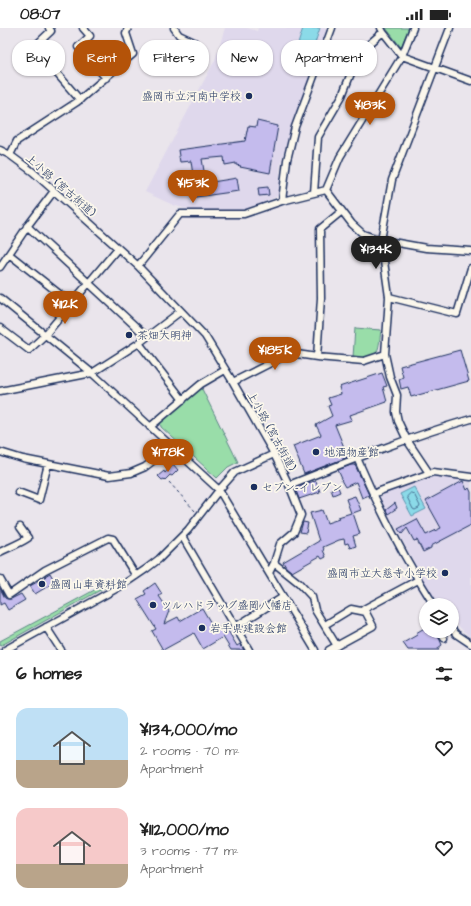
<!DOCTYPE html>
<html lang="en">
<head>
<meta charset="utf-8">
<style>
	:root { --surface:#fff; --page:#f2f2f2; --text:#222; --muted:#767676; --accent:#b45309 }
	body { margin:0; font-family:"Architects Daughter","Klee One",sans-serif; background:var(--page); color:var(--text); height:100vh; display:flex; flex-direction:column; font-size:15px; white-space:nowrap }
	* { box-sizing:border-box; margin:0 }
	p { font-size:13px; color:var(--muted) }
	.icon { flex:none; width:22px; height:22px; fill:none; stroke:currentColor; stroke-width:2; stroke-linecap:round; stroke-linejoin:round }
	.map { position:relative; height:622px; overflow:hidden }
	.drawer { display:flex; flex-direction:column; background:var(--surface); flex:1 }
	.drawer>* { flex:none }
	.banner { position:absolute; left:12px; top:12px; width:447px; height:36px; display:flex; gap:8px }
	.fabs { position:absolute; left:419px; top:570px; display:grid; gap:8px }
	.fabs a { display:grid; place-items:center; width:40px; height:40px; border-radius:50%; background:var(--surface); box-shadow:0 1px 3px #0004; font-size:20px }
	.price { position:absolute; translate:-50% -34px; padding:0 9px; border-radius:14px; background:var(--accent); color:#fff; font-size:13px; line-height:26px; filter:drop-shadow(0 1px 2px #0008) }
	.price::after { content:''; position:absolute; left:50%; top:24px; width:12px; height:9px; margin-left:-6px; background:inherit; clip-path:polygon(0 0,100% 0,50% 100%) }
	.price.current { background:#222; color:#fff }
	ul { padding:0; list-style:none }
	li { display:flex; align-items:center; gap:12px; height:100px; padding:0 16px }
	li span { display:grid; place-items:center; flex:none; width:112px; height:80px; border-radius:12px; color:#555 }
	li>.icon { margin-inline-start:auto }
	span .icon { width:48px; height:48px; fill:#fffc; stroke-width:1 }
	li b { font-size:17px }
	h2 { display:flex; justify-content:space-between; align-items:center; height:48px; padding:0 16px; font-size:17px }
	.pill { padding:0 14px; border-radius:16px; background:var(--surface); box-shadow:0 1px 3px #0004; font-size:14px; line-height:36px }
	.pill.current { background:var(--accent); color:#fff }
	.status { display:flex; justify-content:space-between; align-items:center; height:28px; padding:0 20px; background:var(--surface); direction:ltr }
	.status svg { height:11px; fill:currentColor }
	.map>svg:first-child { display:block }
	.built { fill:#dfd8ec }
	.green { fill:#99dda9; stroke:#5a8684 }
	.water { fill:#8bdae8; stroke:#5e96b1 }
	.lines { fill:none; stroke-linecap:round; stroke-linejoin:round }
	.shore { stroke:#487395; stroke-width:1 }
	.building { fill:#c4bbed; stroke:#1b2f5e }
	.minor-casing { stroke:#1b2f5e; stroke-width:9 }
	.path { stroke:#1b2f5e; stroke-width:1; stroke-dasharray:3 3; stroke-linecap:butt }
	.minor { stroke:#fbf7ec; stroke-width:6 }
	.poi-dot { fill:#1b2f5e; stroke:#fbf7ec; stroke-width:1.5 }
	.labels { text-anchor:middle; stroke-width:3.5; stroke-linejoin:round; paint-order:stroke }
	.poi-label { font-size:11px; fill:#1b2f5e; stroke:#fbf7ec; text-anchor:start }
	.street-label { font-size:11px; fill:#1b2f5e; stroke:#fbf7ec }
</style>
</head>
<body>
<div class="status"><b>08:07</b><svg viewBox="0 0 49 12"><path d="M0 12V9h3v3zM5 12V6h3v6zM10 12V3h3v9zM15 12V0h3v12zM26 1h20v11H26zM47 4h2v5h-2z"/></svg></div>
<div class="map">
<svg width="471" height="622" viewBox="0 0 471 622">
	<rect width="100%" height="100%" fill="#eae5ec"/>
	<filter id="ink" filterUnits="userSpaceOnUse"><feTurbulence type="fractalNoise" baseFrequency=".025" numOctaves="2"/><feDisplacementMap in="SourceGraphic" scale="8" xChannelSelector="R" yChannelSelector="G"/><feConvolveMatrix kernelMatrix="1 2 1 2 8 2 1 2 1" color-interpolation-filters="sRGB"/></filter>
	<g filter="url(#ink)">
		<path class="built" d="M225,0h22l10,3 1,-3h69l-37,104 -10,33v30l-33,15 -53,1 -21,-6 -28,-13 70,-132z
			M434,447l37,5v158l-19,-18v-15h-12l-11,-15 -49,-92 2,-4z"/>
		<path class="green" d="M386,0h23l-8,19 -1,-1z
			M355,300l26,2c-3,23 -1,29 -28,27z
			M201,359l37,75 -10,5 -11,11 -56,-51 -1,-5z
			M113,552v3l-113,63v-5z"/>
		<path class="water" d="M303,0h17l-7,21 -15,-5z
			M414,459l12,22 -14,7 -12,-22z"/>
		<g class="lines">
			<path class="shore" d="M411,465l3,1 6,12 -1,2 -4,2 -2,-1 -6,-12z"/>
		</g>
		<path class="building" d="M257,93l21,5 -8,47 -30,-6 1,-1 -5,-1v-2l-11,2 -1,-8 -22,2 4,24 31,-5 2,13 -43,6 -5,-36 -11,1 -2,-12 67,-9 3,-15 8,1z
			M268,159l1,8 -10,1 -1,-8z
			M460,322l9,31 -58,16 -3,-10 -7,2 -2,-10 4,-2 -3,-11z
			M382,345l5,13 -4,1 4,15 -37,13 2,5 -17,5 13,32 -44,17 -11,-28 28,-11 -5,-10 16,-9 -4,-10 3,-1 -3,-7 13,-4 -2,-7z
			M173,436l5,6 -6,6 -2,-1 -5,5 -1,-1 -2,1 -4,-4 6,-5 1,2z
			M351,437h4l14,30 -7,3 -6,-16 -11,5 -4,-7 1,-1 -4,-9z
			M316,453l4,11 -21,7 -4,-11 12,-5z
			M463,453l4,9 2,-2 2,4v33l-40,21v2l-8,4 -6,-12 -3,1 -7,-13 -5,6 -4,-5 19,-10 9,16 15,-7 -15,-27z
			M338,459l2,5 -7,3 -2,-6z
			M355,468l6,14 -8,3 7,21 -7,2 3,10 -6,2 -2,-5 -3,1 -1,-5 -5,1 -16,7 1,2 -1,1 3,7 -4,2 -2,-3 -28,16 -6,-5 -3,-5 36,-21 -9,-28 12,-3 5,13 12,-4 -1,-2 13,-4 -5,-14z
			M395,475l2,5 -9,6 -2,-4z
			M303,494l5,1 -2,10 -6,-1z
			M50,545l5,9 -20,12 -5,-8 16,-9 -1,-1z
			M155,555l7,11 -3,2 10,15 -5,13 14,-7 2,4 22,-13 13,22 9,-6 13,22 3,-2 4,6h-13l-8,-13 -20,12 -9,-16 -31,17 -11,-19 4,-2 -19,-30 9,-5 -2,-3z
			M0,560l5,10 2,1h4l10,-5 4,6 -17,10 -4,-7 -4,2z
			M426,599v4h2l4,5 2,-2 2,2 1,-1 3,5 2,5 -4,3 1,2h-31l-5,-7 14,-8 -1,-2z"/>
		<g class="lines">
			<defs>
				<path id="minor" d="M49,0l2,3 -17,16 46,53
					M83,0l7,8 -12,11 28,31
					M174,0l5,7 15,7
					M381,0l2,4 19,24 69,25
					M0,122l10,5 23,17 105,94 67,70 28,46 41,72 15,31 12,30 -7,17 -14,12 -6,19 -5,10
					M10,127l7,-14 60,-39 56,-48 -7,-21 2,-5
					M326,162l14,-33 62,-101 11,-28
					M326,162l26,34 11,10 18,6 45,8 45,3
					M314,165l4,-56 24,-41 17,-43 24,-21
					M282,173l5,-41 8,-33 37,-99
					M27,198l120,111
					M9,226l62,49
					M138,238l42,-52h64l38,-13 44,-11
					M0,239l29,-43 25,-33
					M389,269l68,17 14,-46
					M0,270l92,75 127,117 96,160
					M0,300l29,22 16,-15 73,-87
					M139,315l44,57
					M385,326l5,23 7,18 -1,17 2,9 9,19 22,33
					M317,329l4,-59 -1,-69 22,-18
					M233,354l57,-29 27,4 47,4 21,-7 4,-57 -8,-57 11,-60 58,-152
					M0,363l92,-18 47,-30 42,-32
					M150,399l51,-43 24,-14
					M0,424l23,7 86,17 22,-3 14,-6 26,-20
					M357,430c22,51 47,100 77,147
					M289,457c60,-24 120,-48 182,-66
					M18,464l21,8 9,-36
					M373,467l7,-4 53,-19 38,5
					M182,508l67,114
					M0,524c10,-5 19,-8 28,-14l-8,-11
					M274,535l25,20 13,14 3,13 22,36
					M0,551l9,16 36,-25 63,-32 5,1 23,37
					M328,595l23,-14 15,3
					M46,599l15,23
					M235,599l48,-30
					M452,601l4,5 15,10
					M440,603l4,7
					M5,622l116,-64 25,-17 13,-10 29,-29 31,-40 16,-18 39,-18
					M329,622l44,-24 -9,-17 54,-29"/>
			</defs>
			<use href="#minor" class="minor-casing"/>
			<path class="path" d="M169,454l26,29"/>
			<use href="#minor" class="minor"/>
		</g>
	</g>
	<g class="poi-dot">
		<circle cx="249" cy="68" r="4"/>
		<circle cx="129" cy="307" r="4"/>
		<circle cx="316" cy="424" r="4"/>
		<circle cx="254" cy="459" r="4"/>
		<circle cx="445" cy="545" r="4"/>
		<circle cx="42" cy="556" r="4"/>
		<circle cx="153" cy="577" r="4"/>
		<circle cx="202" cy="600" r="4"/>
	</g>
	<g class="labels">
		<g class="poi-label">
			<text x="241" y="72" text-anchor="end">盛岡市立河南中学校</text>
			<text x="137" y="311">茶畑大明神</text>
			<text x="324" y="428">地酒物産館</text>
			<text x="262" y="463">セブン-イレブン</text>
			<text x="437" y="549" text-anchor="end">盛岡市立大慈寺小学校</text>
			<text x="50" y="560">盛岡山車資料館</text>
			<text x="161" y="581">ツルハドラッグ盛岡八幡店</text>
			<text x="210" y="604">岩手県建設会館</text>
		</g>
		<g class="street-label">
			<text transform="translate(61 157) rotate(41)" y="4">上小路 (宮古街道)</text>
			<text transform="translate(272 403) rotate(61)" y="4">上小路 (宮古街道)</text>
		</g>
	</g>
</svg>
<div class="fabs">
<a><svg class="icon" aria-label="layers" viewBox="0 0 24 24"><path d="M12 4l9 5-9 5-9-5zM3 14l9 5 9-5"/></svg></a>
</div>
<b class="price" style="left:370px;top:98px">¥183K</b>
<b class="price" style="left:193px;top:176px">¥153K</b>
<b class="price current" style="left:376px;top:242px">¥134K</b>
<b class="price" style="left:65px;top:297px">¥112K</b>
<b class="price" style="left:275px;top:343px">¥185K</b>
<b class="price" style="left:168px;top:445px">¥178K</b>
<div class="banner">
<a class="pill">Buy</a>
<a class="pill current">Rent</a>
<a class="pill">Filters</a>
<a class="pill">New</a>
<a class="pill">Apartment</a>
</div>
</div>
<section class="drawer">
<h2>6 homes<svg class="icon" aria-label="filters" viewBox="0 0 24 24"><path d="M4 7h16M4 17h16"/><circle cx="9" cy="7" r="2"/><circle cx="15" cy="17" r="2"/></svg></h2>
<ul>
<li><span style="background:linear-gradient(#bfe0f5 65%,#b9a48a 0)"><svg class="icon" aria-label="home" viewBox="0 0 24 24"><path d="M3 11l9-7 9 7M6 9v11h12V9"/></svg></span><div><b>¥134,000/mo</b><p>2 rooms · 70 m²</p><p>Apartment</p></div><svg class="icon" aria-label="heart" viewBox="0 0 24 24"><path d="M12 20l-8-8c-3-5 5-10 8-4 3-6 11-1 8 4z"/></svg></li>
<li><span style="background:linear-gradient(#f6c9c9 70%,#b9a48a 0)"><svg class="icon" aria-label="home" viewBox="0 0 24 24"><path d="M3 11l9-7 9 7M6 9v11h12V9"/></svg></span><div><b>¥112,000/mo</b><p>3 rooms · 77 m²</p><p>Apartment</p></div><svg class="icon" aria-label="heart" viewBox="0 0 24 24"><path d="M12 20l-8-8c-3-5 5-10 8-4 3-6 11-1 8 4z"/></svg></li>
</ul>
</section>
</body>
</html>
